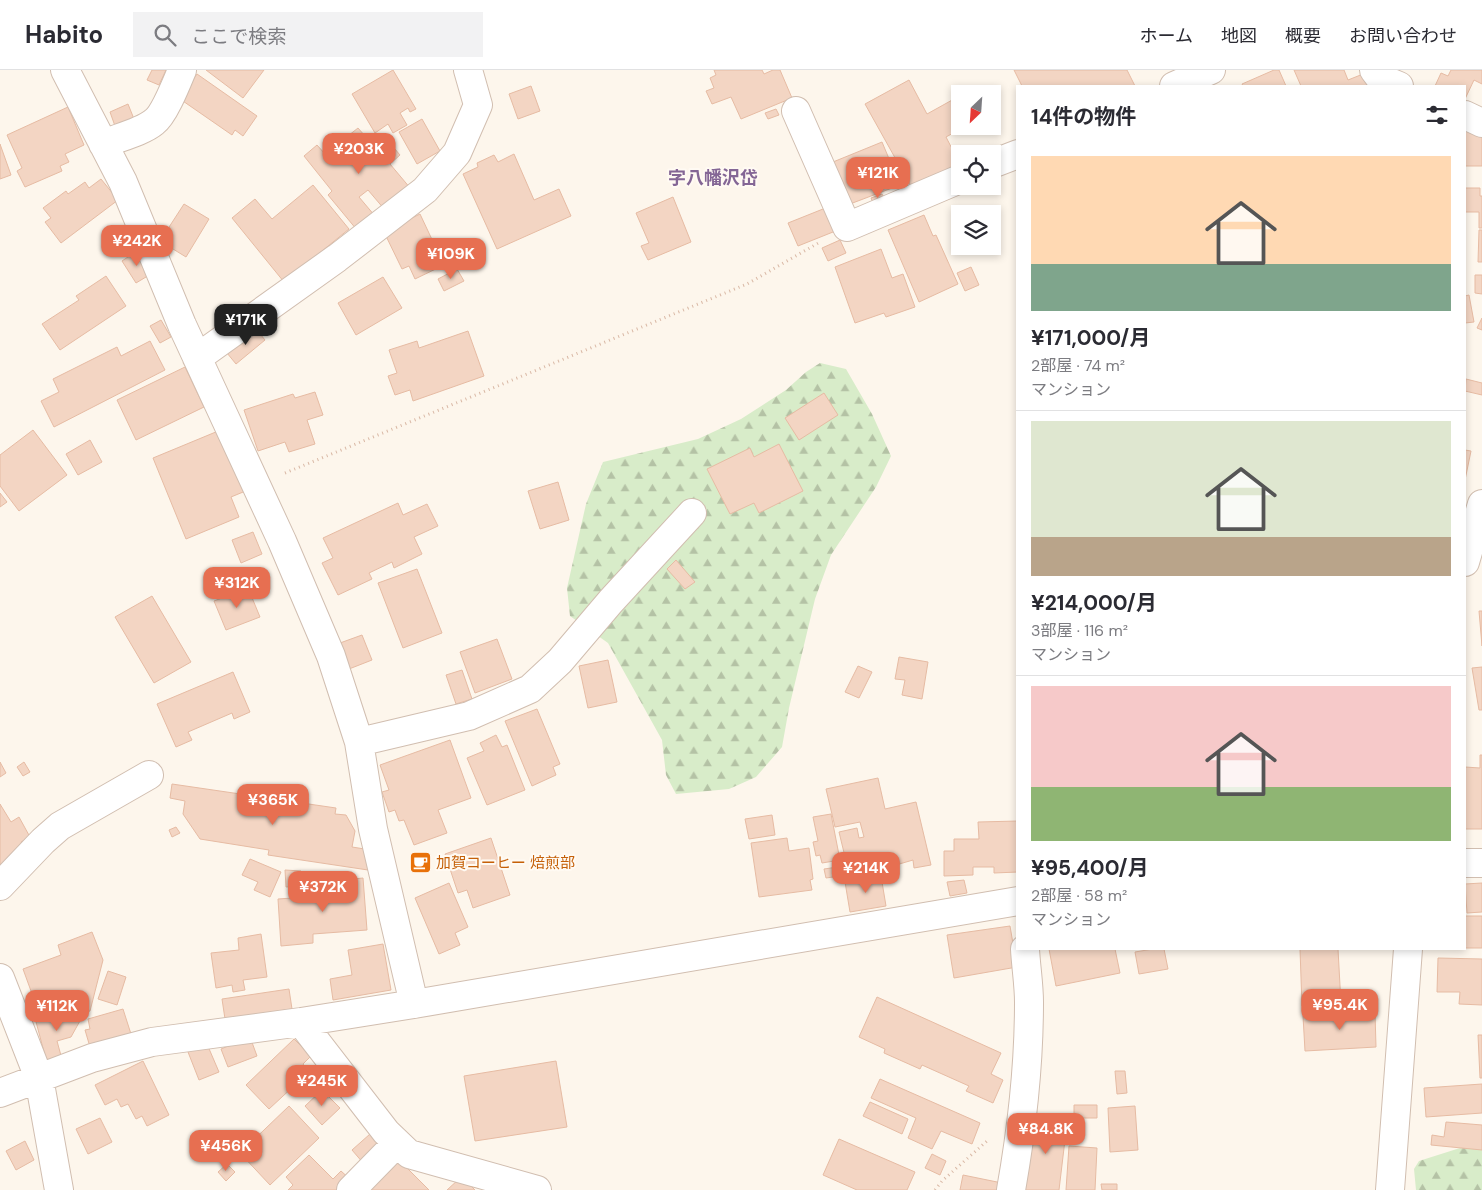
<!DOCTYPE html>
<html lang="ja">
<head>
<meta charset="utf-8">
<style>
	:root { --surface:#fff; --page:#f2f2f3; --text:#2b2b33; --muted:#7c7c81; --line:#e1e1e2; --accent:#e76f51 }
	body { margin:0; font-family:"DM Sans","Noto Sans JP",sans-serif; background:var(--page); color:var(--text); height:100vh; display:flex; flex-direction:column; font-size:19px; white-space:nowrap }
	* { box-sizing:border-box; margin:0 }
	p { font-size:16px; color:var(--muted) }
	.icon { flex:none; width:28px; height:28px; fill:none; stroke:currentColor; stroke-width:2; stroke-linecap:round; stroke-linejoin:round }
	.map { position:relative; flex:1; overflow:hidden }
	.panel { position:absolute; left:1016px; top:15px; width:450px; height:865px; display:flex; flex-direction:column; background:var(--surface); border-radius:0px; box-shadow:0 2px 8px #0003 }
	.panel>* { flex:none }
	.needle { width:32px; rotate:205deg }
	.controls { position:absolute; left:951px; top:15px; display:grid; gap:10px }
	.controls a { display:grid; place-items:center; width:50px; height:50px; border-radius:0px; background:var(--surface); box-shadow:0 2px 8px #0003; font-size:25px }
	.price { position:absolute; translate:-50% -42px; padding:0 11px; border-radius:10px; background:var(--accent); color:#fff; font-size:16px; line-height:32px; filter:drop-shadow(0 1px 2px #0008) }
	.price::after { content:''; position:absolute; left:50%; top:30px; width:15px; height:11px; margin-left:-8px; background:inherit; clip-path:polygon(0 0,100% 0,50% 100%) }
	.price.on { background:#222; color:#fff }
	ul { padding:0; list-style:none }
	li { display:grid; align-content:center; gap:10px; height:265px; padding:0 15px }
	li+li { border-top:1px solid var(--line) }
	li span { display:grid; place-items:center; height:155px; border-radius:0px; color:#555 }
	li>.icon { margin-inline-start:auto }
	span .icon { width:90px; height:90px; fill:#fffc; stroke-width:1 }
	li b { font-size:21px }
	h2 { display:flex; justify-content:space-between; align-items:center; height:60px; padding:0 15px; font-size:21px }
	header { display:flex; align-items:center; gap:30px; box-sizing:border-box; height:70px; padding:0 25px; background:var(--surface); border-bottom:1px solid var(--line) }
	header strong { font-size:24px }
	nav { display:flex; gap:28px; margin-inline-start:auto; font-size:18px }
	.search { width:350px; height:45px; background:var(--page); display:flex; align-items:center; gap:12px; box-sizing:border-box; padding:0 18px; border-radius:0px; color:var(--muted); font-size:19px }
	.map>svg:first-child { display:block }
	.forest { fill:url(#forest-firs) }
	.building { fill:#f3d5c3; stroke:#e6bba3 }
	.lines { fill:none; stroke-linecap:round; stroke-linejoin:round }
	.minor-casing { stroke:#d1beb0; stroke-width:30 }
	.tertiary-casing { stroke:#d1beb0; stroke-width:30 }
	.path { stroke:#d9b8a5; stroke-width:3; stroke-dasharray:1 4; stroke-linecap:butt }
	.minor { stroke:#fff; stroke-width:28 }
	.tertiary { stroke:#fff; stroke-width:28 }
	.labels { text-anchor:middle; stroke-width:4; stroke-linejoin:round; paint-order:stroke }
	.food-label { font-size:15px; fill:#c56008; stroke:#fffaf3; text-anchor:start }
	.quarter-label { font-size:18px; font-weight:bold; fill:#846695; stroke:#fffaf3 }
</style>
</head>
<body>
<header>
<strong>Habito</strong>
<div class="search"><svg class="icon" aria-label="search" viewBox="0 0 24 24"><circle cx="10" cy="10" r="6"/><path d="M15 15l6 6"/></svg>ここで検索</div>
<nav><a>ホーム</a><a>地図</a><a>概要</a><a>お問い合わせ</a></nav>
</header>
<div class="map">
<svg width="1482" height="1120" viewBox="0 0 1482 1120">
	<defs>
		<pattern id="forest-firs" width="22" height="20" patternUnits="userSpaceOnUse" patternTransform="scale(1.25)"><rect width="22" height="20" fill="#d8ecc9"/><path d="M5 1l3.5 6h-7zM16 11l3.5 6h-7z" fill="#b4c2a5"/></pattern>
	</defs>
	<rect width="100%" height="100%" fill="#fdf6ec"/>
	<path class="forest" d="M820,293l26,6 26,45 19,42 -15,31 -45,68 -16,44 -26,109 -7,39 -26,30 -27,12 -53,5 -10,-19 -4,-35 -54,-97 -38,-27 -3,-28 19,-84 17,-42 95,-23 43,-20 45,-29 20,-18z
		M1482,1071v49h-66l-2,-21 5,-8z"/>
	<path class="building" d="M152,0h14l-7,15 -12,-5z
		M206,0h58l-21,28z
		M393,0l23,39 -6,3 -2,-4 -8,5 7,12 -14,8 -5,-9 -13,9 -23,-39z
		M714,0h48l2,4 9,-4h7l12,28 -51,21 -10,-22 -19,7 -6,-13 8,-3 -4,-10 6,-3z
		M1014,0h113l8,16h-113z
		M1274,0h5l7,16h-43l-1,-2z
		M1294,0h50l4,10 15,-6 5,12h-67z
		M1451,0h31v14l-8,-4 -9,19v-13h-30l6,-13 7,3z
		M197,4l60,42 -14,20 -8,-6 -3,5 -52,-36z
		M909,10l18,34 27,-15 6,11v16h6l-20,11 14,27 -47,26 -48,-86z
		M531,16l9,25 -22,8 -9,-25z
		M128,34l6,15 -19,7 -5,-14z
		M68,37l16,38 -19,9 4,8 -9,4 2,5 -37,16 -8,-16 5,-3 -15,-33z
		M776,39l3,6 -11,4 -3,-6z
		M422,49l18,32 -23,13 -18,-32z
		M1465,54l17,7v35h-17z
		M358,58l14,16 11,-9 17,20 -10,9 21,25 -26,21 -17,-20 -9,7 16,19 -18,14 -29,-35 4,-4 -28,-35 13,-11 8,9z
		M882,72l18,43 -50,19 -17,-42z
		M0,74l11,31 -11,4z
		M514,84l20,46 25,-11 12,27 -74,33 -34,-75 15,-7 -1,-4 17,-8 4,7z
		M101,109l17,21 -57,43 -16,-21 6,-4 -8,-10 23,-17 2,3 17,-12 4,6z
		M313,115l36,44 -65,53 -52,-64 23,-19 17,20z
		M1465,118h15v8h2v32h-3v-16h-14z
		M882,124l3,6 -11,5 -3,-7z
		M673,127l18,45 -43,18 -7,-14 8,-3 -13,-30z
		M184,134l25,15 -23,38 -26,-16z
		M828,137l10,23 -40,16 -10,-23z
		M420,144l24,51 -29,14 -6,-13 -7,3 -18,-37z
		M924,145l9,21 3,-1 22,49 -39,18 -31,-72z
		M1479,160h3v32h-4z
		M840,170l6,13 -18,8 -6,-13z
		M881,179l11,29 11,-4 12,33 -29,10 -2,-4 -29,10 -20,-56z
		M137,181l14,23 -15,9 -14,-22z
		M971,197l8,18 -14,6 -8,-18z
		M457,199l7,12 -20,10 -6,-12z
		M1475,205h7v19l-7,-1z
		M106,206l20,30 -66,44 -18,-26 37,-24 -3,-4z
		M383,207l19,31 -46,27 -18,-32z
		M1469,225l5,27 -9,1v-27z
		M1482,248v12l-5,-2z
		M161,250l10,17 -11,6 -10,-17z
		M256,259l9,11 -29,24 -9,-11z
		M468,261l16,45 -71,25 -3,-11 -15,5 -7,-19 9,-3 -8,-23 28,-9 2,7z
		M150,271l15,29 -111,57 -13,-26 18,-9 -6,-13 64,-32 4,9z
		M185,297l19,40 -68,33 -19,-40z
		M1466,309l16,4v12l-17,-4z
		M315,322l8,23 -16,5 8,24 -26,8 -4,-10 -27,9 -14,-41 49,-16 2,4z
		M824,323l14,22 -39,25 -14,-22z
		M223,359l25,61 -17,7 8,20 -53,22 -33,-81z
		M33,360l34,45 -48,36 -19,-25v-31z
		M90,370l12,22 -24,13 -12,-21z
		M779,374l24,47 -44,22 -5,-10 -24,11 -23,-45 43,-21 4,9z
		M1465,380l6,1 -6,29z
		M558,412l11,38 -29,9 -12,-38z
		M0,423l7,9 -7,5z
		M398,433l5,12 24,-11 11,22 -24,11 8,17 -28,14 -2,-6 -23,11 3,6 -34,16 -16,-32 11,-5 -10,-20z
		M253,462l9,22 -21,9 -9,-23z
		M676,490l19,22 -10,7 -18,-20z
		M417,499l25,64 -39,15 -25,-65z
		M248,518l12,29 -34,13 -12,-29z
		M152,526l39,66 -37,21 -39,-66z
		M1479,541h3v35z
		M362,565l10,25 -23,9 -9,-26z
		M497,569l15,40 -37,14 -15,-41z
		M899,587l29,5 -6,37 -20,-4 3,-15 -10,-1z
		M608,590l9,42 -29,6 -9,-42z
		M858,596l14,6 -13,26 -14,-6z
		M1482,597v43h-3l-7,-42z
		M462,600l10,29 -16,5 -10,-29z
		M233,602l17,40 -16,7 -2,-6 -44,19 4,8 -16,7 -19,-43z
		M537,639l23,55 -7,3 3,8 -24,11 -27,-65z
		M496,665l6,12 5,-2 18,45 -38,15 -20,-47 17,-7 -4,-8z
		M450,670l21,58 -33,12 9,23 -33,12 -10,-25 -5,1 -4,-11 -6,2 -7,-20 7,-2 -9,-25z
		M1480,685h2v74h-17v-62l15,1z
		M0,692l6,11 -6,4z
		M24,692l6,10 -7,4 -6,-9z
		M878,708l7,31 31,-7 15,63 -17,3 -1,-8 -17,5 1,5 -14,3 -1,-6 -18,4 -3,-9 -14,3 -8,-33 18,-4 2,10 5,-1 -4,-15 -25,5 -9,-38z
		M172,714l164,24 -1,6 11,1 9,16 -3,16 19,3 -3,20 -100,-15 1,-5 -69,-11 -17,-25 2,-13 -15,-3z
		M0,734l11,18 8,-5 11,20 -9,5 5,8 -26,16z
		M831,744l9,46 -18,3 -2,-8 -4,1 -3,-14 5,-1 -5,-24z
		M772,745l3,20 -26,4 -4,-20z
		M1018,751v51l-24,1v-6h-21v8l-29,1v-25h10v-12h25l-1,-17z
		M176,757l4,6 -8,4 -3,-7z
		M491,768l19,57 -37,13 -6,-18 -9,3 -13,-39z
		M787,768l2,13 20,-3 4,31 -3,1 2,10 -53,7 -8,-54z
		M250,789l31,13 -11,25 -16,-7 4,-8 -16,-7z
		M838,797l2,9 -14,2 -2,-9z
		M285,800l16,1 1,15 -16,1z
		M881,806l5,30 -36,6 -5,-30z
		M363,808l4,52 -54,4v9l-32,3 -3,-47 42,-3 -1,-10 17,-1 -1,-4z
		M964,810l3,13 -17,3 -3,-14z
		M449,813l19,44 -13,6 5,12 -21,9 -24,-56z
		M1482,813v29l-15,1 -2,-29z
		M1465,846h17v32h-17z
		M1010,856l7,41 -63,11 -7,-43z
		M92,862l11,28 -13,51 -8,2 -6,-14 -37,14 -16,-44 38,-14 -3,-10z
		M261,864l6,43 -24,3 2,10 -12,2 -1,-7 -16,3 -5,-35 28,-3 -1,-12z
		M383,874l8,46 -58,10 -3,-21 22,-4 -4,-25z
		M1049,879h66l5,24 -64,13z
		M1153,879h11l4,20 -29,5 -4,-22z
		M1300,879h38l3,55 -39,2z
		M1438,888l44,1v46l-23,-1 1,-12h-23z
		M108,901l18,6 -9,28 -19,-6z
		M289,919l3,20 -67,10 -3,-20z
		M877,927l124,56 -10,21 12,6 -10,23 -27,-12 3,-5 -47,-21 -2,4 -36,-16 1,-4 -26,-12z
		M78,936l3,13 -10,18 -14,4 6,22 -15,4 -13,-49z
		M123,939l8,25 -41,13 -5,-17 5,-1 -2,-10z
		M1375,942l1,35 -71,4 -2,-35z
		M1478,965h4v43h-2z
		M250,967l7,19 -29,11 -7,-18z
		M294,969l17,17 -8,8 6,8 -40,37 -23,-24z
		M207,974l12,28 -20,8 -11,-28z
		M143,991l26,54 -22,11 -5,-10 -6,3 -8,-15 -7,3 -4,-8 -12,6 -10,-20z
		M556,991l11,66 -92,14 -11,-65z
		M1115,1001h10l2,22 -10,1z
		M880,1009l100,44 -8,21 -31,-13 -9,18 -24,-11 8,-20 -45,-20z
		M1482,1014v29l-56,4 -2,-29z
		M322,1020l18,18 -18,17 -17,-19z
		M870,1032l38,17 -6,15 -39,-18z
		M1074,1035h23v13h-23z
		M289,1036l30,32 -49,47 -30,-32z
		M1135,1036l3,44 -28,2 -2,-44z
		M100,1048l12,24 -24,12 -12,-25z
		M1035,1048l32,5 -8,67h-34z
		M1446,1052l36,3v25l-51,-5 1,-10 12,2z
		M370,1064l12,14 -18,16 -12,-14z
		M839,1069l76,33 -8,18h-50l-34,-15z
		M25,1071l9,19 -18,10 -10,-19z
		M1069,1076l28,2 -2,42h-29z
		M932,1084l14,7 -6,14 -15,-7z
		M309,1085l24,24 8,-8 10,9 -10,10h-53l5,-5 -7,-8z
		M398,1089l31,31h-62z
		M227,1094l8,8 -9,9 -8,-9z
		M963,1105l39,8 -2,7h-40z
		M459,1109l5,6 3,-3 8,8h-28z
		M1101,1114h16v6h-15z"/>
	<g class="lines">
		<defs>
			<path id="minor" d="M65,0l58,112 59,143 100,216 49,115 28,86 14,87 41,175
				M1374,0l6,8 19,8
				M1174,16l37,-16
				M796,41l51,116 113,-48
				M1465,45l17,8
				M103,74c14,-6 39,-12 51,-22 10,-7 23,-40 28,-52
				M992,94l26,-10
				M197,288l140,-100 88,-68 32,-37 21,-48 -10,-35
				M359,672l110,-26 61,-27 30,-28 51,-60 81,-88
				M1465,793h17
				M0,816l43,-45 17,-15 89,-51
				M0,908l39,100 20,112
				M301,952l85,110 23,22 128,36
				M0,1023l92,-35 60,-16 149,-20 113,-18 604,-103
				M351,1120l46,-47
				M1011,1120c11,-62 18,-125 18,-188 0,-17 -3,-35 -4,-53"/>
			<path id="tertiary" d="M1465,492l17,-58
				M1390,1120l18,-241"/>
		</defs>
		<use href="#minor" class="minor-casing"/>
		<use href="#tertiary" class="tertiary-casing"/>
		<path class="path" d="M285,403l462,-189 73,-42
			M935,1120l7,-9 45,-40"/>
		<use href="#minor" class="minor"/>
		<use href="#tertiary" class="tertiary"/>
	</g>
	<defs>
		<symbol id="cafe-square" viewBox="-11 -11 22 22"><rect x="-9" y="-9" width="18" height="18" rx="4" fill="#e8710a" stroke="#fffaf3"/><path d="M-5.5-4.5H6V0H3Q3 3.5 0 3.5H-2.5Q-5.5 3.5-5.5 0ZM3-3.2v2h1.7v-2ZM-6 4.5H4V6H-6Z" fill="#fff"/></symbol>
	</defs>
	<g fill-rule="evenodd">
		<use href="#cafe-square" x="408" y="780" width="25" height="25"/>
	</g>
	<g class="labels">
		<g class="food-label">
			<text x="436" y="798">加賀コーヒー 焙煎部</text>
		</g>
		<g class="quarter-label">
			<text x="713" y="114">字八幡沢岱</text>
		</g>
	</g>
</svg>
<div class="controls">
<a><svg class="needle" viewBox="-14 -14 28 28"><path d="M0-13l5 13h-10z" fill="#e53935"/><path d="M0 13l5-13h-10z" fill="#7c7c81"/></svg></a>
<a><svg class="icon" aria-label="locate" viewBox="0 0 24 24"><circle cx="12" cy="12" r="6"/><path d="M12 2v4M12 18v4M2 12h4M18 12h4"/></svg></a>
<a><svg class="icon" aria-label="layers" viewBox="0 0 24 24"><path d="M12 4l9 5-9 5-9-5zM3 14l9 5 9-5"/></svg></a>
</div>
<b class="price" style="left:359px;top:105px">¥203K</b>
<b class="price" style="left:878px;top:129px">¥121K</b>
<b class="price" style="left:137px;top:197px">¥242K</b>
<b class="price" style="left:451px;top:210px">¥109K</b>
<b class="price on" style="left:246px;top:276px">¥171K</b>
<b class="price" style="left:237px;top:539px">¥312K</b>
<b class="price" style="left:273px;top:756px">¥365K</b>
<b class="price" style="left:866px;top:824px">¥214K</b>
<b class="price" style="left:323px;top:843px">¥372K</b>
<b class="price" style="left:1340px;top:961px">¥95.4K</b>
<b class="price" style="left:57px;top:962px">¥112K</b>
<b class="price" style="left:322px;top:1037px">¥245K</b>
<b class="price" style="left:1046px;top:1085px">¥84.8K</b>
<b class="price" style="left:226px;top:1102px">¥456K</b>
<section class="panel">
<h2>14件の物件<svg class="icon" aria-label="filters" viewBox="0 0 24 24"><path d="M4 7h16M4 17h16"/><circle cx="9" cy="7" r="2"/><circle cx="15" cy="17" r="2"/></svg></h2>
<ul>
<li><span style="background:linear-gradient(#ffd9b3 70%,#7fa58c 0)"><svg class="icon" aria-label="home" viewBox="0 0 24 24"><path d="M3 11l9-7 9 7M6 9v11h12V9"/></svg></span><div><b>¥171,000/月</b><p>2部屋 · 74 m²</p><p>マンション</p></div></li>
<li><span style="background:linear-gradient(#dfe7d0 75%,#b9a48a 0)"><svg class="icon" aria-label="home" viewBox="0 0 24 24"><path d="M3 11l9-7 9 7M6 9v11h12V9"/></svg></span><div><b>¥214,000/月</b><p>3部屋 · 116 m²</p><p>マンション</p></div></li>
<li><span style="background:linear-gradient(#f6c9c9 65%,#8fb573 0)"><svg class="icon" aria-label="home" viewBox="0 0 24 24"><path d="M3 11l9-7 9 7M6 9v11h12V9"/></svg></span><div><b>¥95,400/月</b><p>2部屋 · 58 m²</p><p>マンション</p></div></li>
</ul>
</section>
</div>
</body>
</html>
